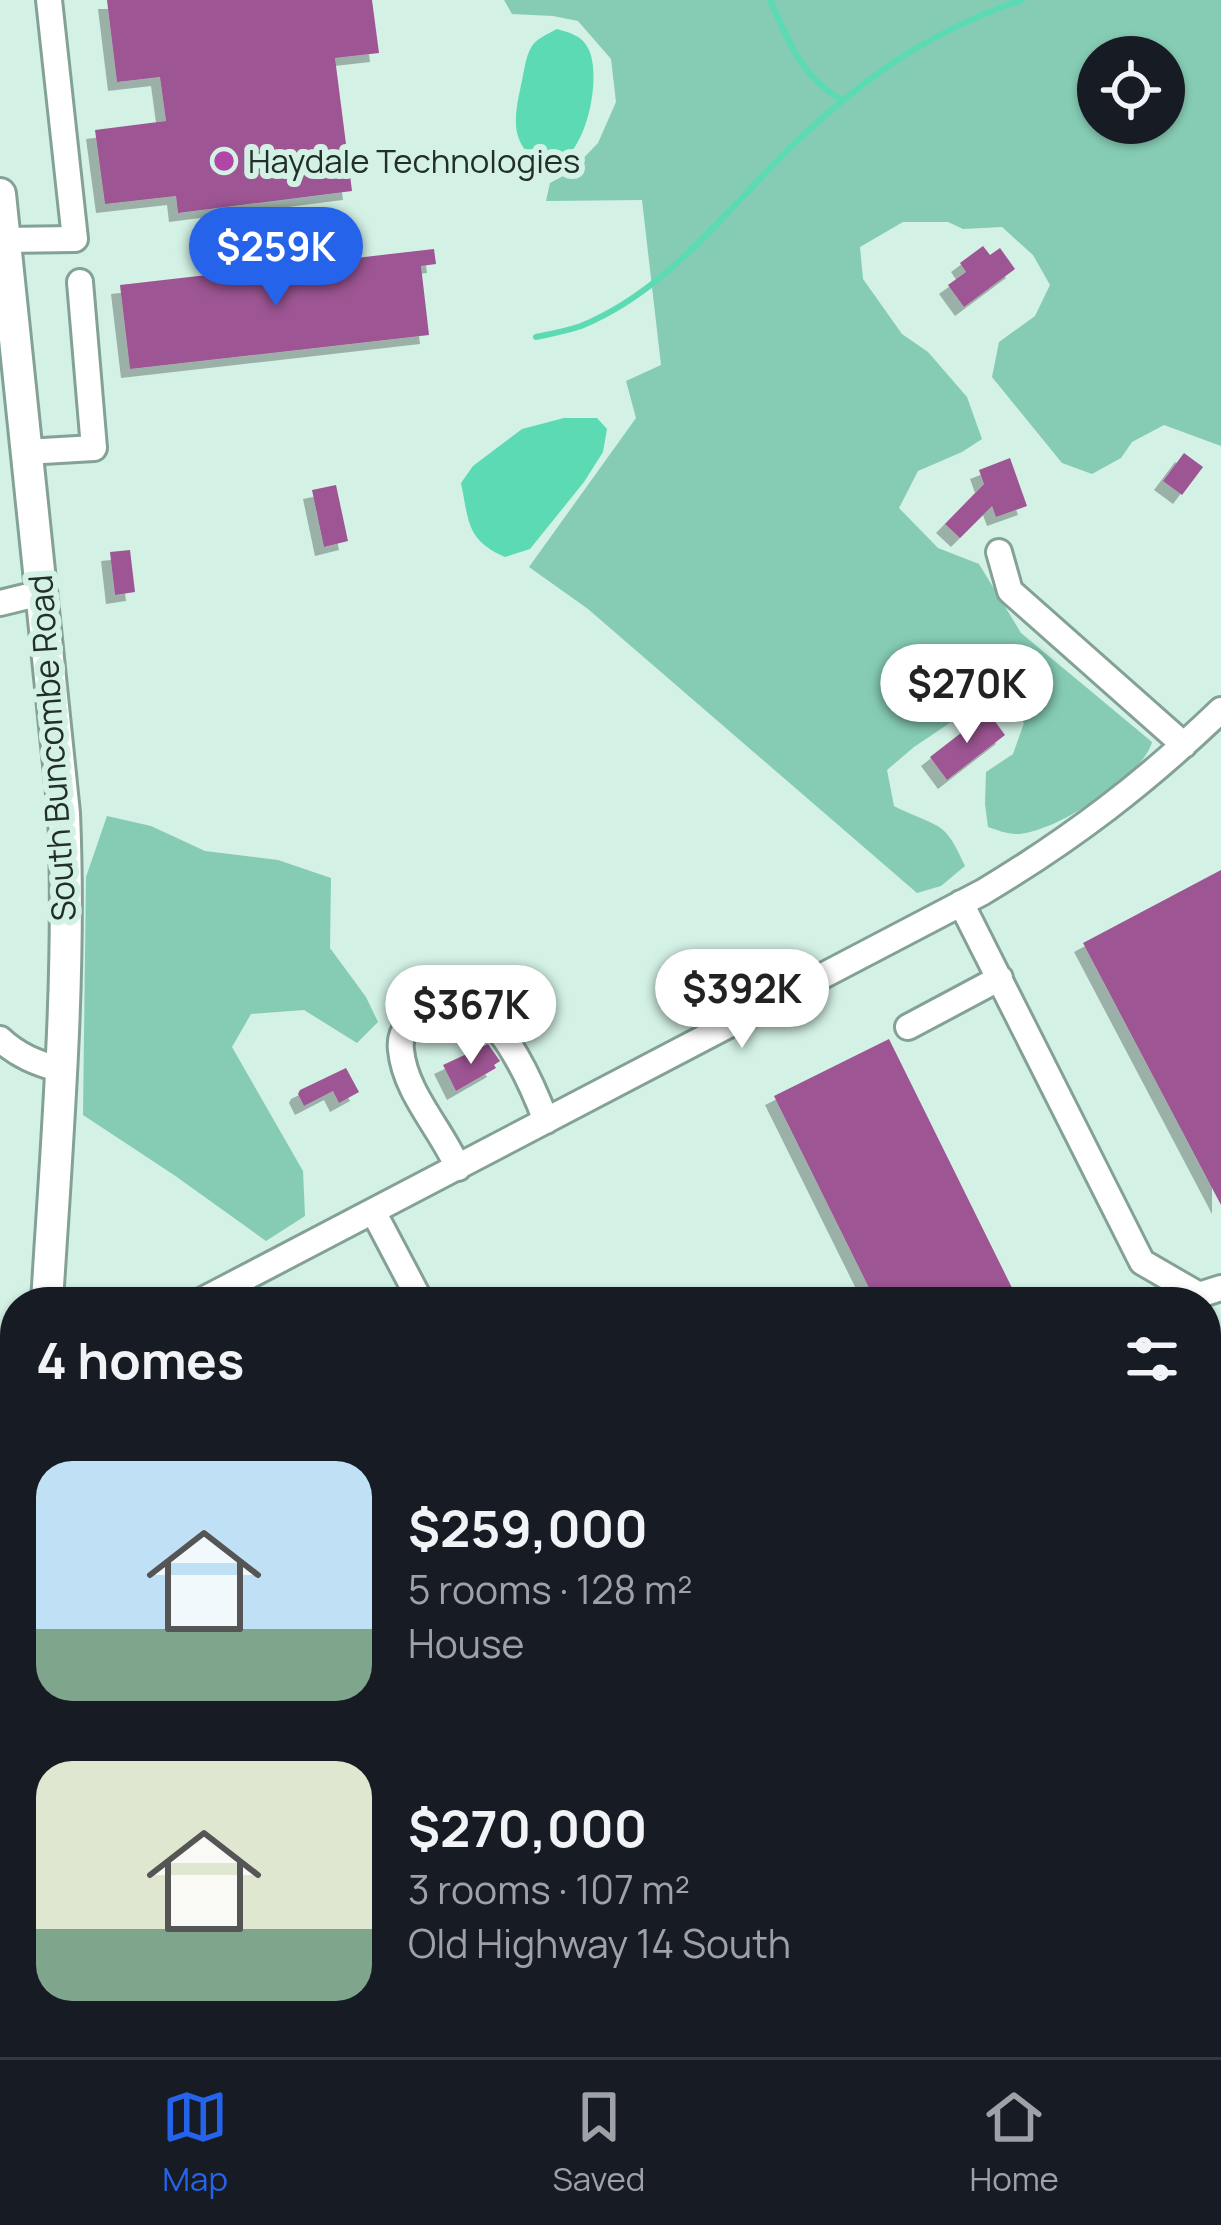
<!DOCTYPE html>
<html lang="en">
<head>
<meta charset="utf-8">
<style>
	:root { --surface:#171b24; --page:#242831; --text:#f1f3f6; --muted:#9ea1a6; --line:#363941; --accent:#2563eb }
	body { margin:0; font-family:Manrope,sans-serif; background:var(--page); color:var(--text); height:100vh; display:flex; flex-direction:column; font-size:45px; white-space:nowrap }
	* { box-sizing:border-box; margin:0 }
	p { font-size:39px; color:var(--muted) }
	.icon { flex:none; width:66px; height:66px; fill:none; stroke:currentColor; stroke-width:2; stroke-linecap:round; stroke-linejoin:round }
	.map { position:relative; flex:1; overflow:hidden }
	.side { position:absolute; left:0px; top:1287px; width:1221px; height:771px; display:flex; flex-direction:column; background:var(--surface); border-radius:48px 48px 0 0; box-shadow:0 3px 9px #0004 }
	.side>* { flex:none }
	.buttons { position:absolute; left:1077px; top:36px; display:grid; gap:24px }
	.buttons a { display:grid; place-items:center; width:108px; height:108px; border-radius:50%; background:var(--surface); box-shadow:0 3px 9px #0004; font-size:60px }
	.price { position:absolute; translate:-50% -102px; padding:0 27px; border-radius:42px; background:#fff; color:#222; font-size:39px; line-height:78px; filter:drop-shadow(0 3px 6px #0008) }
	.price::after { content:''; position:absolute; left:50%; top:72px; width:36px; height:27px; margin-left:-18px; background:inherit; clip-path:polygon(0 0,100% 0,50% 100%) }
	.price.active { background:var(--accent); color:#fff }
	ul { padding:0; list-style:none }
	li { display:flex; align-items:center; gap:36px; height:300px; padding:0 36px }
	li span { display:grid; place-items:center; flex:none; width:336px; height:240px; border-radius:36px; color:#555 }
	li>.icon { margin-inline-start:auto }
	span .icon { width:144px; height:144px; fill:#fffc; stroke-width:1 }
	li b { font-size:51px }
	h2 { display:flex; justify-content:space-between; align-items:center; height:144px; padding:0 36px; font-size:51px }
	.dock { display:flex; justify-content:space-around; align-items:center; height:168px; border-top:3px solid var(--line); background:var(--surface); font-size:33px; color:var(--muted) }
	.dock a { display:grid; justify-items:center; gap:6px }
	.dock .active { color:var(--accent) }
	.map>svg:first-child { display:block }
	.green { fill:#86ccb4; fill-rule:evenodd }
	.water { fill:#5bdab3 }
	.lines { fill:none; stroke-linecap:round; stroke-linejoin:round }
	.stream { stroke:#5bdab3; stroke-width:6 }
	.building { fill:#9d5593; filter:url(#shadow) }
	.minor-casing { stroke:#84a196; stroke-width:30 }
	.major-casing { stroke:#84a196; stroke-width:36 }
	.minor { stroke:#fff; stroke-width:24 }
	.major { stroke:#fff; stroke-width:30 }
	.poi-dot { fill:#b246a6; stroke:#d3f1e5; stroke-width:4.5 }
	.labels { text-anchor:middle; stroke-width:12; stroke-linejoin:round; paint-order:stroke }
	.poi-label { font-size:33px; fill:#222e29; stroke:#d3f1e5; text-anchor:start }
	.street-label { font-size:33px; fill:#222e29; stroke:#d3f1e5 }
</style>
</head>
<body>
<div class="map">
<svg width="1221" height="2057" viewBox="0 0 1221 2057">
	<defs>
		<filter id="shadow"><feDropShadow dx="-9" dy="9" stdDeviation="0" flood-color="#0004"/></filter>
	</defs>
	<rect width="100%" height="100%" fill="#d3f1e5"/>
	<path class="green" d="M504,0h717v446l-57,-21 -32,17 -11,16 -29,16 -30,-11 -70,-86 7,-35 36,-26 15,-31 -17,-30 -31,-28 -39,2 -15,-7h-45l-43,25 3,32 39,55 26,18 39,45 15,42 -20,13 -44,19 -19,37 39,40 41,16 42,69 131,109c-8,34 -101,93 -136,92 -9,0 -19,-4 -28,-7l-3,-23 1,-32 27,-18 11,-31 -15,-19 -37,4 -58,39 -27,23 7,36c12,7 40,16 48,23 11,9 17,25 23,37l-24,20 -24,7 -329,-284 -59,-42 107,-149 -10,-37 35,-16 -19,-165 -96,1 4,-18 20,-11 28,-29 18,-41 -5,-43 -33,-38 -25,-5 -41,-2zM1098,57h66v66h-66z
		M107,816l44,10 54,25 73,9 53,18 -1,70 36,49 12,25 -21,21 -53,-33 -53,4 -19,33 71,124 2,45 -39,25 -92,-66 -91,-60 3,-238z
		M1221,1417v438l-15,-11v-423z"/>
	<path class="water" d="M557,29c13,4 24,6 31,19 14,26 0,98 -27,113 -6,3 -13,2 -19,3 -33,-20 -28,-46 -21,-79 3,-12 4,-28 11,-39 5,-8 16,-12 25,-17z
		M564,418h33l10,11 -4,23 -19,30 -54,67 -25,8c-39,-17 -36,-36 -44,-74l12,-17 49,-37z"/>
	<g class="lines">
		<path class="stream" d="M770,0c19,42 31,77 73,101
			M536,337c14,-3 31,-6 45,-11 89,-36 148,-120 216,-185 69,-65 135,-111 225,-141
			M1206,1511l15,-3"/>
	</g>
	<path class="building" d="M107,0h265l7,53 -44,5 17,133 -174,22 -2,-17 -71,8 -10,-74 71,-9 -6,-44 -43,5z
		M983,246l7,9 10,-7 15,21 -51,38 -16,-22 18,-13 -6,-9z
		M434,249l2,15 -15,2 8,69 -299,34 -10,-84z
		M1184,453l19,14 -21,28 -19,-14z
		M1010,458l17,48 -31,11 -4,-11 -32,32 -15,-14 39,-40 -5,-14z
		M336,485l12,56 -24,6 -12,-57z
		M130,550l5,42 -20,3 -5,-43z
		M988,712l17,23 -58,45 -17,-23z
		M1221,870v335l-138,-262z
		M889,1039l130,263h-143l-102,-206z
		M488,1044l12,17 -6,4 2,3 -40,23 -13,-26z
		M346,1068l13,24 -20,11 -6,-12 -29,15 -6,-12 2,-4z"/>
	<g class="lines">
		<defs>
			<path id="minor" d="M4,240l71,-1 -26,-239
				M26,452l68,-4 -14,-166
				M999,552l11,39 174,154
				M0,603l41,-10
				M961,903l181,359 57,33 22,-7
				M908,1027l92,-49
				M0,1039c18,17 37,24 61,31
				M458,1168c-16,-38 -53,-75 -57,-118 -2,-18 7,-28 23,-35 13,-6 32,-13 45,-8 35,11 65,82 77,114
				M374,1213l47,89
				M199,1302l784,-410c90,-54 162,-109 238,-182
				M0,1974l15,5
				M218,2043l46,14
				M626,2057l4,-14"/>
			<path id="major" d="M0,194l64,619c7,163 -7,326 -17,489
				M0,1578l15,-50"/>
		</defs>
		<use href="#minor" class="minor-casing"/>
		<use href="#major" class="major-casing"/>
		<use href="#minor" class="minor"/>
		<use href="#major" class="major"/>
	</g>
	<circle class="poi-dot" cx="224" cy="161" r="12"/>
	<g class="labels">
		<g class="poi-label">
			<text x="248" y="173">Haydale Technologies</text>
		</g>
		<g class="street-label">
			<text transform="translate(52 748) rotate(-94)" y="12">South Buncombe Road</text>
		</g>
	</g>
</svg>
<div class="buttons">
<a><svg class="icon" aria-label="locate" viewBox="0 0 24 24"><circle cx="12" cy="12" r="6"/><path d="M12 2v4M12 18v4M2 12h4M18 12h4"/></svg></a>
</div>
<b class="price active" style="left:276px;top:309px">$259K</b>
<b class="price" style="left:967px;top:746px">$270K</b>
<b class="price" style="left:742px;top:1051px">$392K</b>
<b class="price" style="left:471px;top:1067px">$367K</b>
<section class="side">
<h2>4 homes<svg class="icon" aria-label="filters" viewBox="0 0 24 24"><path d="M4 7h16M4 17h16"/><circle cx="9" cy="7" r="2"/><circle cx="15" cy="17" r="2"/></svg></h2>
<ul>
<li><span style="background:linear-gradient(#bfe0f5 70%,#7fa58c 0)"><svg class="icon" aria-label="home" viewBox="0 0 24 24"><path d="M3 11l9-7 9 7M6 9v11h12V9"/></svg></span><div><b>$259,000</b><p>5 rooms · 128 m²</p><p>House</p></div></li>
<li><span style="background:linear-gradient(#dfe7d0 70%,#7fa58c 0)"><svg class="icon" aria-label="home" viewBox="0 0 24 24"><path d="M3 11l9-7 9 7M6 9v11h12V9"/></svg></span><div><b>$270,000</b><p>3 rooms · 107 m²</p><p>Old Highway 14 South</p></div></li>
</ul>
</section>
</div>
<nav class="dock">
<a class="active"><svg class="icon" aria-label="map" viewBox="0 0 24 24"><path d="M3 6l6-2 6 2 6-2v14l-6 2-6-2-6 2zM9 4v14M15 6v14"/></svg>Map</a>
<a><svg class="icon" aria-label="saved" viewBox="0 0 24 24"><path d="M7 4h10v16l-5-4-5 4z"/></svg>Saved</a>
<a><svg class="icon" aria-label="home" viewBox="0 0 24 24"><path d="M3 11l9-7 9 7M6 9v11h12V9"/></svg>Home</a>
</nav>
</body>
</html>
